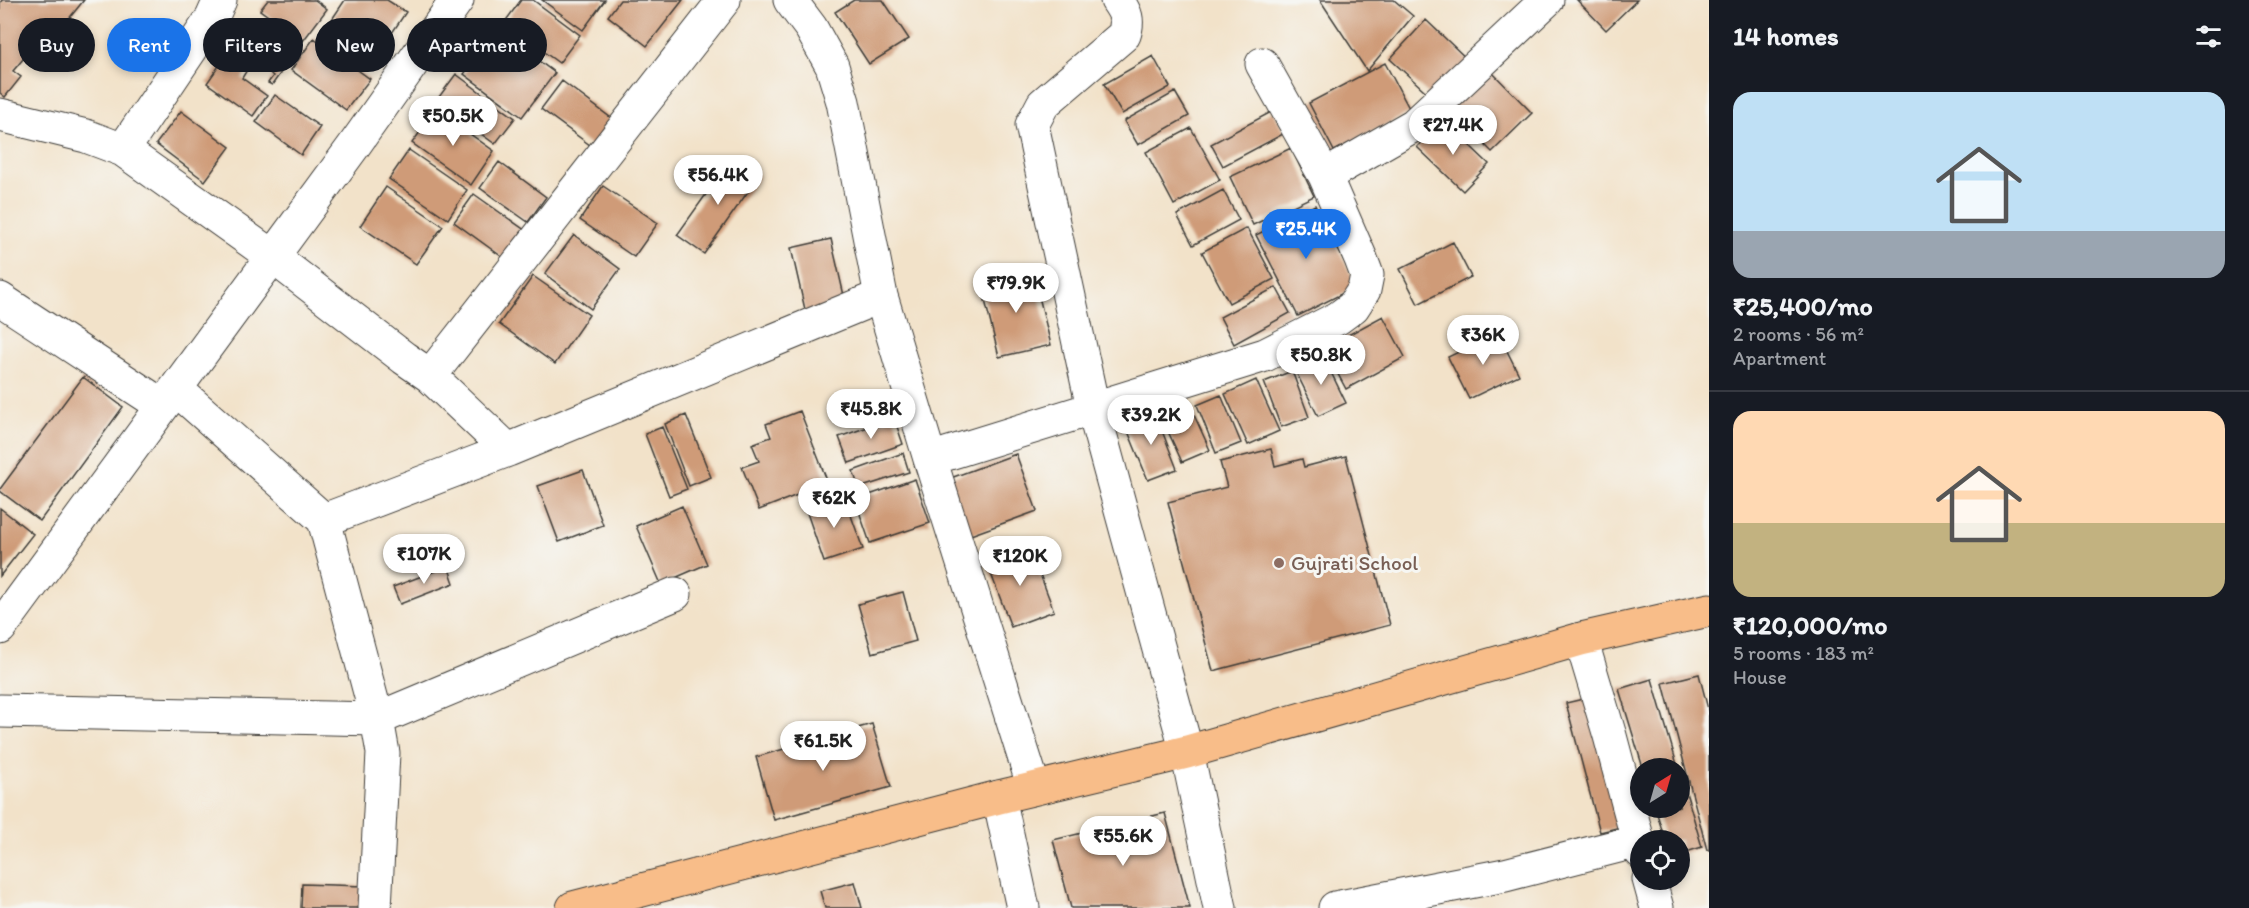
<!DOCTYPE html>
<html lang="en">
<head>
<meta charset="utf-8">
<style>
	:root { --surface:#171b24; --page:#20242c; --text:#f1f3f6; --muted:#9ea1a6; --line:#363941; --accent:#1a73e8 }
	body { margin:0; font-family:Itim,sans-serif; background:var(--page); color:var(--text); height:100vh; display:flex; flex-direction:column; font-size:22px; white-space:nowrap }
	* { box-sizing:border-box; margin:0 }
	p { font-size:20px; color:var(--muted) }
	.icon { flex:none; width:33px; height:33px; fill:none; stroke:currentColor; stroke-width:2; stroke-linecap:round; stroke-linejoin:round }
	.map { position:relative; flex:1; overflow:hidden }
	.sheet { display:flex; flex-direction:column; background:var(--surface); width:540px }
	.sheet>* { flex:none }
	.hud { position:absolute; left:18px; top:18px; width:570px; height:54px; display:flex; gap:12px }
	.needle { width:39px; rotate:37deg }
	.fabs { position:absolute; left:1630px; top:758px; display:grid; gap:12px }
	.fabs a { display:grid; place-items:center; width:60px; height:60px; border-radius:50%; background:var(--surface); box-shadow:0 3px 9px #0003; font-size:30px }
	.price { position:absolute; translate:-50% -51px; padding:0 14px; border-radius:21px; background:#fff; color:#222; font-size:20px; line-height:39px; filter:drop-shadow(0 2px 3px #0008) }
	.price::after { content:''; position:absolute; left:50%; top:36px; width:18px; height:14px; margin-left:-9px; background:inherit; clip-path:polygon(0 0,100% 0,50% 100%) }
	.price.active { background:var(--accent); color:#fff }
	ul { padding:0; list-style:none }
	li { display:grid; align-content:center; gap:12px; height:318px; padding:0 24px }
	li+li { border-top:2px solid var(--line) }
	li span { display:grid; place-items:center; height:186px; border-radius:18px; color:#555 }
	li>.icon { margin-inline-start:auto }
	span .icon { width:108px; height:108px; fill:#fffc; stroke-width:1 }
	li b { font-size:26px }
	h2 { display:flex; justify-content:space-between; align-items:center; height:72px; padding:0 24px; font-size:26px }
	.chip { padding:0 21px; border-radius:27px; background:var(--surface); box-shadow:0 3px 9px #0003; font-size:21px; line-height:54px }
	.chip.active { background:var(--accent); color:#fff }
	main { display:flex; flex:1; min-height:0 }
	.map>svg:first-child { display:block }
	.building { fill:#cf9b78 }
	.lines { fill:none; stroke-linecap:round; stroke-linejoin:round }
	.minor-casing { stroke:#3c3a36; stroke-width:35 }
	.major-casing { stroke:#3c3a36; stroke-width:35 }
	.minor { stroke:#fff; stroke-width:33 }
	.major { stroke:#f8bd89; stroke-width:33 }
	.education-dot { fill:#8d6e63; stroke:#f6f6f2; stroke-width:2 }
	.labels { text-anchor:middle; stroke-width:6; stroke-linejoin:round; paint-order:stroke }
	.education-label { font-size:21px; fill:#785e54; stroke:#f6f6f2; text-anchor:start }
</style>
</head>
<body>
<main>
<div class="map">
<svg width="1709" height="908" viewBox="0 0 1709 908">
	<rect width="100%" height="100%" fill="#f6f6f2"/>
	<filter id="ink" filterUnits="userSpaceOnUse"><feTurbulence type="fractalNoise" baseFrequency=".0167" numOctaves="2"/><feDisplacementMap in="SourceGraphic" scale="12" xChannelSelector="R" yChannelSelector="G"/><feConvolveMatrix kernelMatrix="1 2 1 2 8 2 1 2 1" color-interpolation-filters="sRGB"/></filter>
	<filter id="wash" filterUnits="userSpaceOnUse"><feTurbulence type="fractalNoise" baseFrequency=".008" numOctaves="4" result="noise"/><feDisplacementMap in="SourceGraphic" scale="24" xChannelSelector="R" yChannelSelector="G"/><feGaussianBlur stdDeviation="1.35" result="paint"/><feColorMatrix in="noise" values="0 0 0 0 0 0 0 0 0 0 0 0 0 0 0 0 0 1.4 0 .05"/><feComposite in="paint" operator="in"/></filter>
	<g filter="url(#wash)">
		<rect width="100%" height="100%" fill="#f2e2c9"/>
		<g id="blocks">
			<path class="building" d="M2,0h82l-21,26 -7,-6 -43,51 8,6 -16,20 -5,-4v-90z
				M268,0h47l12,9 -24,32 -43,-31z
				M345,0h42l19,12 -38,57 -48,-32z
				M521,0h12l47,35 -21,28 -55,-40z
				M542,0h63l-22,30z
				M620,0h63l-36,46 -39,-30z
				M854,0h29l26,39 -40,25 -34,-52z
				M1320,0h74l19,16 -46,55z
				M1577,0h60l-31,30z
				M1426,20l44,42 -35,38 -45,-41z
				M259,28l35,26 -22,31 -4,-2 5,-7 -3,-3 6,-7 -10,-8 -8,11 -9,-7 3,-4 -6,-3 7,-9 -4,-4z
				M497,30l58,43 -33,44 -58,-43z
				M314,38l56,41 -24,31 -55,-40z
				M230,50l20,15 -8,13 25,18 -14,20 -46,-33z
				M1153,56l17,31 -48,27 -18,-30z
				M1385,63l26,49 -77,39 -25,-48z
				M1485,65l47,48 -40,39 -47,-48z
				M456,74l59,44 -20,26 -59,-43z
				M562,81l53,40 -21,27 -53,-39z
				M1175,92l14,24 -51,29 -14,-24z
				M275,95l45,32 -19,28 -45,-33z
				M436,110l58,41 -23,34 -59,-42z
				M181,111l49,36 -25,34 -49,-37z
				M1273,111l12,22 -62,33 -12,-22z
				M1443,120l46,44 -26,27 -46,-44z
				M1191,128l29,52 -46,25 -28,-53z
				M1291,148l23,48 -61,29 -23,-48z
				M409,150l58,40 -19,29 -59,-40z
				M732,158l27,18 -55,78 -27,-19z
				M499,162l47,35 -18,25 -48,-34z
				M603,186l55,37 -24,34 -54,-37z
				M386,187l57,39 -27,38 -56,-38z
				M1223,190l16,30 -46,25 -16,-30z
				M474,194l52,37 -21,28 -51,-37z
				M1315,205l42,81 -59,30 -42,-81z
				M1247,228l27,51 -45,24 -27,-51z
				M574,235l46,34 -29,40 -46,-35z
				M831,239l14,61 -39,14 -15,-66z
				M1453,242l18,35 -53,27 -18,-35z
				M1033,272l18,73 -52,12 -18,-73z
				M533,276l56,39 -34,49 -56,-40z
				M1276,287l14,26 -56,31 -14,-27z
				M1383,316l22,41 -59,32 -22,-41z
				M1498,333l21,42 -50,24 -21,-42z
				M1323,356l23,47 -28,13 -23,-46z
				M1292,371l17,46 -28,10 -17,-45z
				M83,377l40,30 -83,114 -40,-30v-2z
				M1256,380l23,51 -31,14 -23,-51z
				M1221,395l20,48 -25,10 -19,-48z
				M1189,404l21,46 -28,12 -21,-46z
				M800,411l28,72 -69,27 -17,-43 17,-6 -7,-17 19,-7 -5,-13z
				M1155,413l22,56 -29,11 -23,-56z
				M686,415l25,62 -22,9 -24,-62z
				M894,418l9,26 -54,19 -10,-26z
				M662,427l25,62 -18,7 -24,-62z
				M1271,449l4,17 27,-7 2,8 42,-11 44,169 -177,46 -45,-169 59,-15 -7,-25z
				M903,453l6,19 -50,16 -6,-17z
				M1016,454l21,57 -69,25 -20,-57z
				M583,470l20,55 -44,17 -21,-56z
				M915,479l15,44 -60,20 -15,-43z
				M844,496l19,53 -39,13 -18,-52z
				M682,506l25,58 -46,20 -25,-58z
				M0,508l33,26 -33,42z
				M1030,548l24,63 -43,16 -24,-64z
				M448,566l6,17 -54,21 -7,-17z
				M903,592l13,49 -44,12 -14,-49z
				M1699,674l10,39v137h-2l-44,-167z
				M1652,679l26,89h-35l-24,-79z
				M1596,696l33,129 -29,7 -34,-129z
				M872,724l19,63 -117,33 -18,-63z
				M1681,775l21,72 -22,7v-14h-15l-10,-33h25z
				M1165,813l25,95h-119l-18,-68z
				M855,882l7,26h-37l-5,-17z
				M302,884l61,2 -1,22h-61z"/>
		</g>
	</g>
	<g filter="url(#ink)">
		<use href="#blocks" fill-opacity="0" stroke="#3c3a36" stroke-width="1.5"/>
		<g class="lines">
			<defs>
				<path id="minor" d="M790,0l21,28 21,38 11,36 38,194 49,163 104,329
					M1117,0c9,13 12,20 7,35l-81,69 -11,21 61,283 94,344 33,156
					M0,115l86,21 37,14 150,107 131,101 26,18 78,74
					M123,150l89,-132 8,-18
					M1325,176l89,-51 133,-125
					M0,299l163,107
					M430,376l294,-376
					M176,389l148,131 53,199 6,34 -8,155
					M930,459l335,-104 73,-37 15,-11 11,-17 3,-15 -6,-16 -36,-83 -63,-112
					M324,520l184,-70 373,-154
					M0,628l353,-481 104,-147
					M1581,639l29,97 31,116
					M0,711l377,8 298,-125
					M999,797l24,111
					M1649,879l8,29
					M1335,908l170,-33 133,-34"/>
				<path id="major" d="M573,908l426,-111 188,-45 394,-113 128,-29"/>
			</defs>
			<use href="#minor" class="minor-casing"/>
			<use href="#major" class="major-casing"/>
			<use href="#minor" class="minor"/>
			<use href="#major" class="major"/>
		</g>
	</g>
	<circle class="education-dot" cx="1279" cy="563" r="6"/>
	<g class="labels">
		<g class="education-label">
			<text x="1291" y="570">Gujrati School</text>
		</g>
	</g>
</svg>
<div class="fabs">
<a><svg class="needle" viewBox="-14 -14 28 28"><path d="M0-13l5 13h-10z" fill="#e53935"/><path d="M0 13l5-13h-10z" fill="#9ea1a6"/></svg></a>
<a><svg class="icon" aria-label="locate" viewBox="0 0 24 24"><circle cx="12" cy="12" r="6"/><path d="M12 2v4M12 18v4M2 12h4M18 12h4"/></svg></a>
</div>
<b class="price" style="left:453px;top:147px">₹50.5K</b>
<b class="price" style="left:1453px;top:156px">₹27.4K</b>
<b class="price" style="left:718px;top:206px">₹56.4K</b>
<b class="price active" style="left:1306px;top:260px">₹25.4K</b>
<b class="price" style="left:1016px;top:314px">₹79.9K</b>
<b class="price" style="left:1483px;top:366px">₹36K</b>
<b class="price" style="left:1321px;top:386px">₹50.8K</b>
<b class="price" style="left:871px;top:440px">₹45.8K</b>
<b class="price" style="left:1151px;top:446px">₹39.2K</b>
<b class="price" style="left:834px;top:529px">₹62K</b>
<b class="price" style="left:424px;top:585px">₹107K</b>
<b class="price" style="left:1020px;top:587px">₹120K</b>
<b class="price" style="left:823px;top:772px">₹61.5K</b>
<b class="price" style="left:1123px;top:867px">₹55.6K</b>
<div class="hud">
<a class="chip">Buy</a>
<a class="chip active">Rent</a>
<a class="chip">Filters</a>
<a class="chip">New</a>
<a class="chip">Apartment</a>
</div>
</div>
<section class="sheet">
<h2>14 homes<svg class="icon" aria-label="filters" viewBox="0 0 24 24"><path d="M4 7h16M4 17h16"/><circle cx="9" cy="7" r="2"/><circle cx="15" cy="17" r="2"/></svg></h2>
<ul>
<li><span style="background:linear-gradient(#bfe0f5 75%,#9aa5b1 0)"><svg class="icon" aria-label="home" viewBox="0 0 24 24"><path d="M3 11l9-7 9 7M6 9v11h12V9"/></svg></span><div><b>₹25,400/mo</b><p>2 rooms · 56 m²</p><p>Apartment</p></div></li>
<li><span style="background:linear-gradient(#ffd9b3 60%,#c2b280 0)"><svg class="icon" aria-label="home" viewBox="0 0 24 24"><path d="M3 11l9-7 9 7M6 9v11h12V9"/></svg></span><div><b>₹120,000/mo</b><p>5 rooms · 183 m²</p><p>House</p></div></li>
</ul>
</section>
</main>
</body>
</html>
